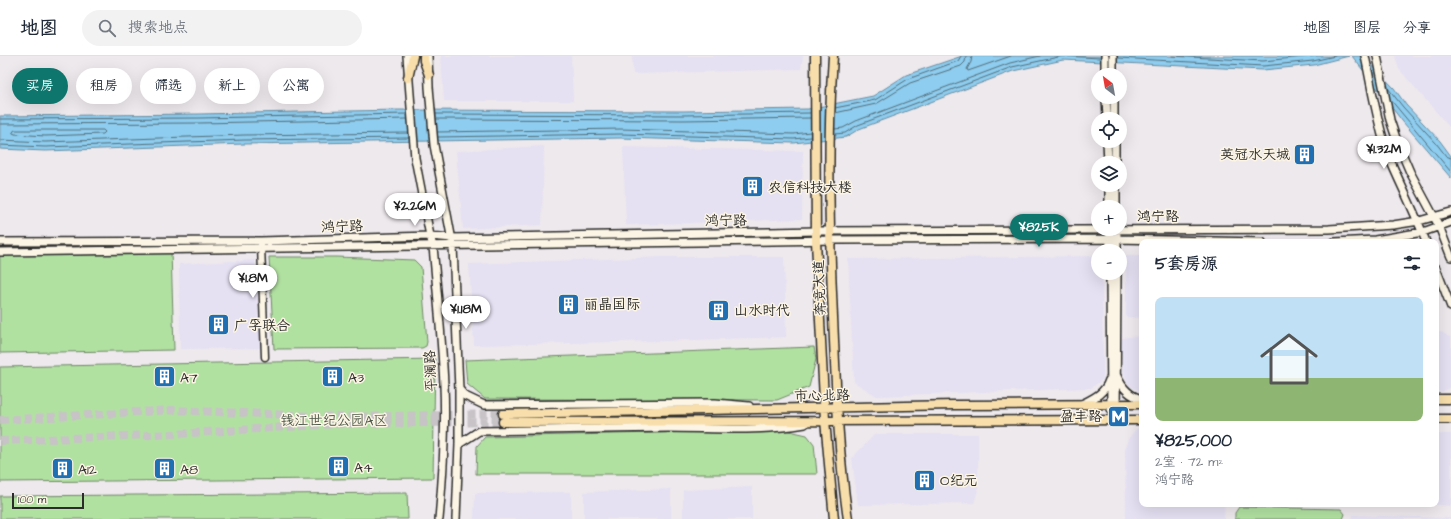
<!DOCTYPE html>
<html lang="zh">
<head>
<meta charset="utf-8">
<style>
	:root { --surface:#fff; --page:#f2f2f3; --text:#1f2937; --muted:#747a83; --line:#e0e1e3; --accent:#0f766e }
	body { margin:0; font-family:"Architects Daughter","LXGW WenKai TC",sans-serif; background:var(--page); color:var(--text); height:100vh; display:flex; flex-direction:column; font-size:15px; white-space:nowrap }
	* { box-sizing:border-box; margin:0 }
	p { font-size:13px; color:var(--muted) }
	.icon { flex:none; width:22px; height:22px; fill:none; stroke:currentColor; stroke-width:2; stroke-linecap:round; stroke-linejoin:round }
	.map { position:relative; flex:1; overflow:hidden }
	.details { position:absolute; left:1139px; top:183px; width:300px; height:268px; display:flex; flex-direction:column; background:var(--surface); border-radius:8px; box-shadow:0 4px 16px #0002 }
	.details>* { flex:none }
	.guide { position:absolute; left:12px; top:12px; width:380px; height:36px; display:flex; gap:8px }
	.needle { width:26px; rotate:329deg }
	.buttons { position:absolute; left:1091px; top:12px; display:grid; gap:8px }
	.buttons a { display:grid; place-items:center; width:36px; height:36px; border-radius:50%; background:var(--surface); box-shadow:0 4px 16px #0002; font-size:20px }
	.scale { position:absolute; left:12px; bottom:10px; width:72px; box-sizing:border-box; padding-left:4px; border:2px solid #2b2b2b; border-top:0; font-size:11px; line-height:14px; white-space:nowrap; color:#2b2b2b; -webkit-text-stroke:3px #fcf5e5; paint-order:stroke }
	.price { position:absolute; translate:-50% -34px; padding:0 9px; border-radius:14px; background:#fff; color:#222; font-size:13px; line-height:26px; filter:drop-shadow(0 1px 2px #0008) }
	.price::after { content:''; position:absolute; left:50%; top:24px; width:12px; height:9px; margin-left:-6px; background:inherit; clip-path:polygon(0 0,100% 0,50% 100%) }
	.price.on { background:var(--accent); color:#fff }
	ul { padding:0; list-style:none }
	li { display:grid; align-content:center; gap:8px; height:212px; padding:0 16px }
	li span { display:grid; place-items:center; height:124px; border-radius:8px; color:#555 }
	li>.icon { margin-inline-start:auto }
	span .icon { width:72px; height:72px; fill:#fffc; stroke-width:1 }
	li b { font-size:17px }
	h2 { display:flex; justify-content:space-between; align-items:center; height:48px; padding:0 16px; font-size:17px }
	.tag { padding:0 14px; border-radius:18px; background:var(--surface); box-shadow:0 4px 16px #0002; font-size:14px; line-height:36px }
	.tag.on { background:var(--accent); color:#fff }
	header { display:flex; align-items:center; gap:24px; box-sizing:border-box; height:56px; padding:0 20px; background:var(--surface); border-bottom:1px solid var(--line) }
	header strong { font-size:19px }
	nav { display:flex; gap:22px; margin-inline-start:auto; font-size:14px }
	.search { width:280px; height:36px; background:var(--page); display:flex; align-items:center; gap:10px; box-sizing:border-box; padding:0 14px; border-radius:22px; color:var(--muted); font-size:15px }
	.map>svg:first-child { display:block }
	.built { fill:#e5e0f2 }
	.green { fill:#b1e1a1; stroke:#6e8666 }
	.water { fill:#8ecdef; stroke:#668ca1 }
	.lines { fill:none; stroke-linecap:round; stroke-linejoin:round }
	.shore { stroke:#536c79; stroke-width:1 }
	.primary-tunnel { stroke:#c7c3c6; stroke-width:8; stroke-dasharray:8 4; stroke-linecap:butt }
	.tertiary-casing { stroke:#2b2b2b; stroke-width:9 }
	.secondary-casing { stroke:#2b2b2b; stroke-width:10 }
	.primary-casing { stroke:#2b2b2b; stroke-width:11 }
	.tertiary { stroke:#fcf5e5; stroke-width:6 }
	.secondary { stroke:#fcf5e5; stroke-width:7 }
	.primary { stroke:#f8deab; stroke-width:8 }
	.labels { text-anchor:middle; stroke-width:3; stroke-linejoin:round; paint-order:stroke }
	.poi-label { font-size:14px; fill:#2b2b2b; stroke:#fcf5e5; text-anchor:start }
	.street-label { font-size:14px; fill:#2b2b2b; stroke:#fcf5e5 }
	.park-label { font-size:14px; fill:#4c5848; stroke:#fcf5e5 }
</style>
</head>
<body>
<header>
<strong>地图</strong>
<div class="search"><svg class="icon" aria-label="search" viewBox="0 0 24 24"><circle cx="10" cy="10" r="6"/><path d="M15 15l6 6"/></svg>搜索地点</div>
<nav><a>地图</a><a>图层</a><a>分享</a></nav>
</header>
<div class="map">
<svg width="1451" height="463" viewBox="0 0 1451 463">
	<rect width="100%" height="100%" fill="#eee9ed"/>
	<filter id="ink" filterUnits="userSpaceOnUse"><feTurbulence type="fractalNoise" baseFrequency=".025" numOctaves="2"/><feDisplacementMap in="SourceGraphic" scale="8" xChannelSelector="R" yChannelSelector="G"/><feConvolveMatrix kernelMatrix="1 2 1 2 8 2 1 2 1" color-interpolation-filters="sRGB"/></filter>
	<g filter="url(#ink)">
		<path class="built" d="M441,0h130l2,45h-129z
			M632,0h171l-2,13 -168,5z
			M1395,0h56v73l-52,-60z
			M544,90l-2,79 -79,4 -7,-78z
			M623,91l180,4 -1,68 -176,6z
			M1098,200v17h4l1,106 -12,9 -214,8 -23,-14 -6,-123z
			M1126,200h16v62l-16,-1z
			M663,201h121l2,80 -124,4 -188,4 -5,-81z
			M255,204l6,88 -81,1 -1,-85z
			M1436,276h6l9,6v48l-9,6h-6z
			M1142,280v57l-13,-8 -6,-12 -3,-34 7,-2z
			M1142,372v76h83l-1,15h-98l-1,-69 3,-11 8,-10z
			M875,378h103v56l-4,13 -116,2 -6,-47z
			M1436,378h15v72l-26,-2h11z
			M752,431v32h-69v-29z
			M671,433v30h-87v-27z
			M571,436v27h-97l1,-26z
			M1353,459l98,3v1h-99z"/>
		<path class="green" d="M171,195l3,99 -174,3v-99z
			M269,201h67l78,3 7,7 6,75 -1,4 -4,2 -148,1z
			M814,291l2,12 -7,28 -32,13 -292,-1 -18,-15 -2,-24z
			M435,303l-2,119 -433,4v-115z
			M785,374l22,5 7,9 3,30h-341l1,-28 8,-9z
			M407,437l1,26h-408v-23z
			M1239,451l102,2 4,5 -2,5h-108v-6z"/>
		<path class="water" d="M962,0h387l-35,9 -51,5 -200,-10 -50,11 -154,58 -13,8 -52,6 -173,-5 -377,6 -199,7 -45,-2v-33l199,-2 199,-4 285,1 125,-2 65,-13 33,-21z
			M1352,0h11l31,32 12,17 34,36 11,15v22l-48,-56z"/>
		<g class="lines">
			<path class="shore" d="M972,0l-1,6 -4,7 1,2 43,-15
				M1172,0l91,5 50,-5
				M1118,2l145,8 50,-5 22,-5
				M1388,32l15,19 33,36 10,13 5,2
				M1390,43l61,73
				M835,52l40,-8 33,-21 50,-18 3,-5
				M835,57l41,-9 34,-21 51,-17 4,-4 1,-6
				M436,58l247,1 127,-2
				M0,63l199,-1 208,-4
				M436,63l247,1 127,-2
				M0,68l199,-1 208,-4
				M835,73l8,-1 13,-7 154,-58 30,-7
				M15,74h88l2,2 -2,2 -58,2 -30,-2 -2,-1z
				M437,76l184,-3 173,5 16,-2
				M835,78l10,-1 13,-8 154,-58 51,-11 37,2
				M438,81l183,-3 173,5 16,-2
				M0,84l45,2 199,-7 165,-2
				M0,89l45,2 199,-7 165,-2"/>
			<path class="primary-tunnel" d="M0,364l172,-10 166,7 165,-3
				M0,385l174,-7 164,-10 165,-2"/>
			<defs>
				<path id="tertiary" d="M261,189l4,112"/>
				<path id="secondary" d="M407,0l8,102 15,78 3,10c4,46 9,93 11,139 2,45 -1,90 -5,134
					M428,0l1,31 5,58 19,101 6,143v55l-3,75
					M1105,0v19
					M1113,0v19
					M1365,0c7,33 12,67 23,99 12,29 27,57 38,87
					M1377,0l13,64 8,24 12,28 29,54 12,31
					M1106,41l1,22
					M1114,41v22
					M1107,85l1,22
					M1115,85v22
					M1109,129v22
					M1116,129v22
					M1110,179v16
					M1117,179v16
					M0,186l261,-1 169,-5 22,2 365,-7 512,-2 64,-4 26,-4 32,-9
					M1334,186l41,-2 48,-8 28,-10
					M0,196l837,-12 280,-1 145,3
					M1436,212l15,39
					M1110,217l1,136
					M1117,320c5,12 12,20 25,23
					M459,333l6,7 19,9 231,-2 34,3
					M1082,348c12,-6 23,-11 27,-24
					M1116,364l1,-147
					M459,388l20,-13c63,-1 126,-2 189,-3 45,0 92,4 137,-4"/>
				<path id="primary" d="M424,0v5l5,14
					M815,0l1,185 9,179 9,99
					M833,0c-6,87 -4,174 0,261 3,68 5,135 15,202
					M408,22l5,-22
					M1436,343h15
					M503,358l451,-9 188,-1
					M1436,363h15
					M503,366l639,-2"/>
			</defs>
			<use href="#tertiary" class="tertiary-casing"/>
			<use href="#secondary" class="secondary-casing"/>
			<use href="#primary" class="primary-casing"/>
			<use href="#tertiary" class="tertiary"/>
			<use href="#secondary" class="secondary"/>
			<use href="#primary" class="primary"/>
		</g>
	</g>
	<defs>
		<symbol id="building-square" viewBox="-11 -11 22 22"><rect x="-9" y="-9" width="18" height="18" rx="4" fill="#1f6fb2" stroke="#fcf5e5"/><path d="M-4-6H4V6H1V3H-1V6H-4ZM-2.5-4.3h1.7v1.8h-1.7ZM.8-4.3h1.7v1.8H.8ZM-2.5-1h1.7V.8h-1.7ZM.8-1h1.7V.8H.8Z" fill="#fff"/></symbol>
		<symbol id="metro-square" viewBox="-11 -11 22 22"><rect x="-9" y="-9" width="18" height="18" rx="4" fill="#1f6fb2" stroke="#fcf5e5"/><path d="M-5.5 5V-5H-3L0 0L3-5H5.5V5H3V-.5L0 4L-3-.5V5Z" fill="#fff"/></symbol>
	</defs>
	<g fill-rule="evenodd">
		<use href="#building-square" x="1292" y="86" width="25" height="25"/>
		<use href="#building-square" x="740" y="118" width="25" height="25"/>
		<use href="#building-square" x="556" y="236" width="25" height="25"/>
		<use href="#building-square" x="706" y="242" width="25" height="25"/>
		<use href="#building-square" x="206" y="256" width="25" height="25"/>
		<use href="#building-square" x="152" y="308" width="25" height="25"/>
		<use href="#building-square" x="320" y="308" width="25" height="25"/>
		<use href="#metro-square" x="1106" y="348" width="25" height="25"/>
		<use href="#building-square" x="326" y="398" width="25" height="25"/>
		<use href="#building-square" x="50" y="400" width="25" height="25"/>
		<use href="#building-square" x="152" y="400" width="25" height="25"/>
		<use href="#building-square" x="912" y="412" width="25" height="25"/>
	</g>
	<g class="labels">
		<g class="poi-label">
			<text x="1290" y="103" text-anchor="end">英冠水天城</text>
			<text x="768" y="136">农信科技大楼</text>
			<text x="584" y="253">丽晶国际</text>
			<text x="734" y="259">山水时代</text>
			<text x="234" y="274">广孚联合</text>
			<text x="180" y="326">A7</text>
			<text x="348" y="326">A3</text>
			<text x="1102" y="365" text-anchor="end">盈丰路</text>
			<text x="354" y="416">A4</text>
			<text x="78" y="418">A12</text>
			<text x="180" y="418">A8</text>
			<text x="940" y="429">O纪元</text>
		</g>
		<g class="street-label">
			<text x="1158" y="165">鸿宁路</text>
			<text transform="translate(726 164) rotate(-1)" y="5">鸿宁路</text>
			<text transform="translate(342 170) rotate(-2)" y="5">鸿宁路</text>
			<text transform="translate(819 232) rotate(-92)" y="5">奔竞大道</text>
			<text transform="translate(430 315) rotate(-93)" y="5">平澜路</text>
			<text transform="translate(822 339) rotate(-1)" y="5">市心北路</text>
		</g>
		<g class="park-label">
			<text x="334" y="369">钱江世纪公园A区</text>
		</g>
	</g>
</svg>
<div class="buttons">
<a><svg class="needle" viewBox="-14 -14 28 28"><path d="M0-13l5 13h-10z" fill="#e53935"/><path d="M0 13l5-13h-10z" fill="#747a83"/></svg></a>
<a><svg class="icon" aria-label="locate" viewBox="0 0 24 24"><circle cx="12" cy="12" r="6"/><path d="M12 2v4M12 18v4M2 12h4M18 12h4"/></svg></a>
<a><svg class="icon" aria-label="layers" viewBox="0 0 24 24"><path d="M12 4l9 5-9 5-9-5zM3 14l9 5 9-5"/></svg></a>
<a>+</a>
<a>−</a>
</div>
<div class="scale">100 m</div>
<b class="price" style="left:1384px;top:114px">¥1.32M</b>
<b class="price" style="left:415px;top:171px">¥2.26M</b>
<b class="price on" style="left:1039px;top:192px">¥825K</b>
<b class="price" style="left:253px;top:243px">¥1.8M</b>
<b class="price" style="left:466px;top:274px">¥1.18M</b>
<div class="guide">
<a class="tag on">买房</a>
<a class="tag">租房</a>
<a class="tag">筛选</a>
<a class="tag">新上</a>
<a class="tag">公寓</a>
</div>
<section class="details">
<h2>5套房源<svg class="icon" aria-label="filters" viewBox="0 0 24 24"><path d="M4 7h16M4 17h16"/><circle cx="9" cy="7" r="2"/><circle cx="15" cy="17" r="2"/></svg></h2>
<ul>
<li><span style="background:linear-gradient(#bfe0f5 65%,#8fb573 0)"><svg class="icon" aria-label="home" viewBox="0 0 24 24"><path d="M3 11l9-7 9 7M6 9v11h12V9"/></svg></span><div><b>¥825,000</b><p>2室 · 72 m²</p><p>鸿宁路</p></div></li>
</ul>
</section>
</div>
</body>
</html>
